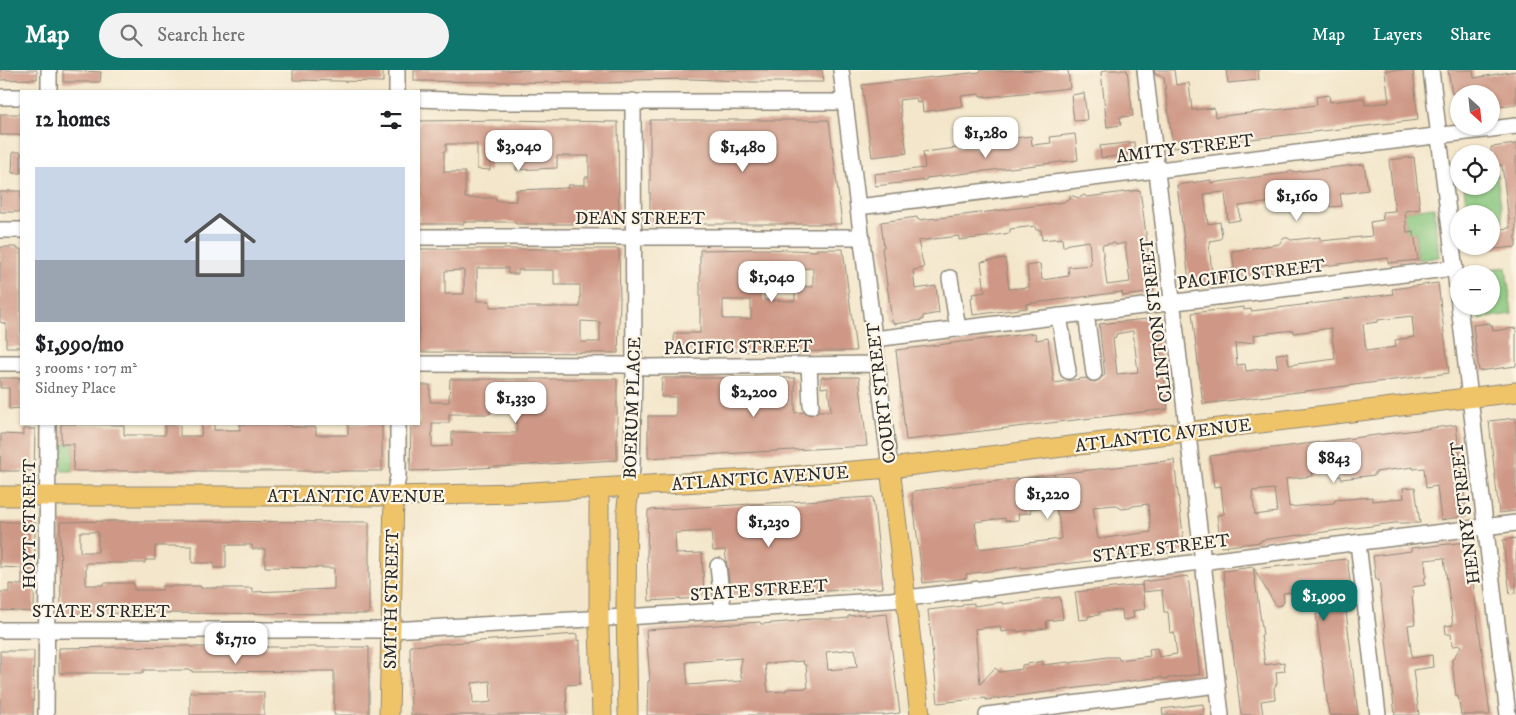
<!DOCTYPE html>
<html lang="en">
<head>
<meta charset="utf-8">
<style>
	:root { --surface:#fff; --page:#f2f2f2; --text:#202124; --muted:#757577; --accent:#0f766e }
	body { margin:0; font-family:"IM FELL DW Pica",serif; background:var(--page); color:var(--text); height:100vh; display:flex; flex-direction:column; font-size:19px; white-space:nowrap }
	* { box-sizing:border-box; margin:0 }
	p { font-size:16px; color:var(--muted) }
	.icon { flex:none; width:28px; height:28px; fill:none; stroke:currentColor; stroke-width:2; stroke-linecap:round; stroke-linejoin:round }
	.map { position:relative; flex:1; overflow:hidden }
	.drawer { position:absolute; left:20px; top:20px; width:400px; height:335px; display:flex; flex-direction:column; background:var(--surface); border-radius:0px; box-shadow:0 1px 4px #0004 }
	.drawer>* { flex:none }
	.needle { width:32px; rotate:153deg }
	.buttons { position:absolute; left:1450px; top:15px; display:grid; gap:10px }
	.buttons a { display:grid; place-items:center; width:50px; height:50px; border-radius:50%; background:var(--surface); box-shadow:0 1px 4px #0004; font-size:25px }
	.price { position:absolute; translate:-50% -42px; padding:0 11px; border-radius:10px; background:#fff; color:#222; font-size:16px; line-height:32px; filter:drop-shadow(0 1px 2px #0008) }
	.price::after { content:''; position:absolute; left:50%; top:30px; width:15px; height:11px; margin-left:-8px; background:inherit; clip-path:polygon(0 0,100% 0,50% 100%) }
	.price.current { background:var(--accent); color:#fff }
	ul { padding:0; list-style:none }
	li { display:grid; align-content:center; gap:10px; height:265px; padding:0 15px }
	li span { display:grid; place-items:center; height:155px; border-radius:0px; color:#555 }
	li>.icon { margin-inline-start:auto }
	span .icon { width:90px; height:90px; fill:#fffc; stroke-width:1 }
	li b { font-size:21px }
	h2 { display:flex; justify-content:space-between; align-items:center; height:60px; padding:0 15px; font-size:21px }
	header { display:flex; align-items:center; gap:30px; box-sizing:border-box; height:70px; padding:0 25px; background:var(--accent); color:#fff }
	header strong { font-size:24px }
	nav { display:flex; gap:28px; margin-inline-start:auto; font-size:18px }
	.search { width:350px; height:45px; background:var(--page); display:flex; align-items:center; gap:12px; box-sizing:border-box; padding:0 18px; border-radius:28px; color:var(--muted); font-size:19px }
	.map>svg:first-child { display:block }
	.green { fill:#88c67e; stroke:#5a7854 }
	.building { fill:#cf9886; fill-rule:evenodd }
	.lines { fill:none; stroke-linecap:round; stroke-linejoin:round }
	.minor-casing { stroke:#8f887a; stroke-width:18 }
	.major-casing { stroke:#8f887a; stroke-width:21 }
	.minor { stroke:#fff; stroke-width:15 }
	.major { stroke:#efc469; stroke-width:19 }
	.labels { text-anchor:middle; stroke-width:4.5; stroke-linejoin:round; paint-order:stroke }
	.street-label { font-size:18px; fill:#2b2b2b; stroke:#fcf5e5 }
</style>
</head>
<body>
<header>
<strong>Map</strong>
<div class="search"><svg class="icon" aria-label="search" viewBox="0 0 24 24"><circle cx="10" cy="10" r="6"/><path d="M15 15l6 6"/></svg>Search here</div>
<nav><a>Map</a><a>Layers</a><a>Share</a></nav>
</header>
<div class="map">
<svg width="1516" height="645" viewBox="0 0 1516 645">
	<rect width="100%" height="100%" fill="#fcf5e5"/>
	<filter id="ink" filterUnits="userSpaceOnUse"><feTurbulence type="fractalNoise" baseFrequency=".02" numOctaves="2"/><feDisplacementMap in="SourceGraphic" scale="10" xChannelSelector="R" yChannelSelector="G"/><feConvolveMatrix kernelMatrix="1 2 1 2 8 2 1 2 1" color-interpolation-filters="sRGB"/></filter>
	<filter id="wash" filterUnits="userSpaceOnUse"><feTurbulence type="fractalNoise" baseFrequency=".0096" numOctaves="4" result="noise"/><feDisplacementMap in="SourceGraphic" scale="20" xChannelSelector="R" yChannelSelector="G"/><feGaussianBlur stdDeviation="1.12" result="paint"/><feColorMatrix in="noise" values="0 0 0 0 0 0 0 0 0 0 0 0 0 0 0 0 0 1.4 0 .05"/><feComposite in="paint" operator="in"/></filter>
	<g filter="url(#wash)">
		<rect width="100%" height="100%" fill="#f3e6ca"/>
		<path class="green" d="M1491,105h6l6,47 -12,2v-10h-24l-3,-28h27z
			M1434,137l5,50 -21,3 -3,-28 -8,1 -2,-22z
			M1506,197l6,47 -34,5 -1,-13h14v-32h-18l-1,-3z
			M61,374h13l-1,27h-12z"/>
		<g id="blocks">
			<path class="building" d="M0,0h37v9l-37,1z
				M63,0l38,2 -1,10h-37z
				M293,0h90v12l-90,-2z
				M414,0h408l2,12h-84v-1l-49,-2 -57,1v2l-29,1 -191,-2z
				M981,0l4,1 83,-1 2,18 -84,9v-1h-6v-2l-19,2 2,10 -40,6 -1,-10 -5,1 -1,-5 -17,2 8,53 -35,4 -10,-72 118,-13z
				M1104,0h23l6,46 -13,1 1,8 -14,2 -6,-55 3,-1z
				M1154,0h20l2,15 13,-2 3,27 22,-2 1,9 102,-12 -1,-8 13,-2 1,7 34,-4 1,7 24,-3 -4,-32h28l5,50 -245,28 -9,-70 -9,-4z
				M1226,0h32l1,10 -31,3z
				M1448,0h25l1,8 42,-7v34l-25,3v-14h-39z
				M1084,23l3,27 -13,1 -3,-26z
				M0,44h21v21h-21z
				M506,50l112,2 1,102h-103l-1,-2h-51v2h-45v-103zM446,74h31v25l13,1v-24l26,1v23l41,-2v-12h32v21h-4v8h-17v3l-52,2v11h-20v-3h-31v-26h-21v-21h2z
				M650,50h179l13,104h-192z
				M1075,64l3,26 -152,18v2l-51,6 -1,-12 51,-6 -2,-16 51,-6v3l26,-3 -1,-3 16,-2v-3l16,-2 1,9 19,-2 -1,-6z
				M1134,72l1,12 -34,4 -1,-12z
				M1516,74v103l-22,2 -3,-1v-18l19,-2 -8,-63 -11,2v-20z
				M13,82h8v21h-9z
				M1414,87l6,52 -15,2 2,22 7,-1 4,28 -30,3v-5l-153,19 1,5 -46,6 -13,-103 34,-5v3l76,-10 4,-2 4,1 69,-8 4,26 -28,4 2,12 -12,1 -1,-9 -26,3 1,10 -12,1 -2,-12 -51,6 1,14 -12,2 -3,-30 -21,2 4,30 12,-2 2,15 -2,2 -10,2 1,3 -2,1 3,28 22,-3 1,4 -3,-23 47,-7 5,-6h4l3,2 29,-3v4l52,-5 -2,-14 13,-2 -1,-8 13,-1 -6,-51z
				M1140,120l14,102 -31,4 -1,-4 -96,12 1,4 -54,7 -2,-17 2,-1 -1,-3 13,-2 -4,-30 24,-4 4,31 20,-2 -2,-21 13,-2 2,16 27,-4 -1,-9 23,-2 -2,-24 -20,3 -6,3 -1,-9 -20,2 -1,-10h-5l-1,-4 -25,3v4l-25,4 -26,3v-4l-41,5 6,27 -11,2 2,19 21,-3 3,27 -16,3v4l-29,4 -2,-3 -10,-73 2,-1 -3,-25 36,-5 1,3 38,-4 108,-14 2,-2 5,-1 -1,-4 9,3 5,-3 3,2zM1115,173l1,2 9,-2 5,39 -23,3 -5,-40z
				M8,121h13v21h-21v-20h8z
				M0,177h17v2h4v98h-15v-23l-6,-2z
				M419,179h200l1,52 -2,52 -199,-1zM477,198h31v6h10v-4h36v15h26v22h-90v-6h-13zM464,200v24h-19v-23zM581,251l19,1v20h-19z
				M764,179l53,2v-2h26l13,102 -182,1v-19h26v-83zM813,198v19l-18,-1v15l-31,-1v-31h21v10h10v-10zM723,230h28v19h-28z
				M1438,213l11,90 -246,31 -11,-91 52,-6v3l7,-1v2l26,-3 116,-14 -1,-5zM1412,246l2,21 -19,3 1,7 -30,4 -3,-27 15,-2v-2zM1331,258l4,31 -46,6 -2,-12 -11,1 2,13 -32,4 -1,-7 -8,1 -2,-21 20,-2 -1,-7 39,-5 1,3z
				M1157,248l11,91 -262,31 -10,-90 139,-17 1,7 12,-2 6,45 32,-5 4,3 5,1 10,-7 -6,-51zM1133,261l5,41 -21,2 -4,-36 3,-1v-3z
				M1490,253v3l2,-1 1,6 23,-3v38l-37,5 -6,-46z
				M821,307h38l8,69 -219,12v-42h28v-19h-15l1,-19h133v35l9,-1 7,3 7,-4h13l-3,-24 -7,1z
				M0,308h21v30l-12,1v-21h-9z
				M450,309h167v81l-173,10 -34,1 1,-47h8v-39h11v17h19zM490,339h26l1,24 -65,-1v14l-20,1v-24h17v-9h41z
				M1516,348v93l-17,2 -10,-92z
				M61,354l63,1v10h41v-10h15v11h21l1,-12h12v6h26v-6h25l26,1v2h25v8h32v-11h34v47h-309l1,-27h-13z
				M1456,355l11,91 -26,4 -4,-34 -11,2 -2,-20 -11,1v-2l-38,5v3l-34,4v-3h-4l-1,-8 -24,3 1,5 -27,3 3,28 45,-4 1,-3 37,-3v4l32,-3 -1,-10 12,-1 5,36h-25l-134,17v2l-40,5 -4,-32 7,-1 -3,-28 -7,1 -4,-31zM1274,419l3,23 -22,3 -3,-24z
				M23,359h12l-1,42h-34l1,-37 22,1z
				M1174,390l11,91 -32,4v-2l-88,11 -1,-1 -42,5v-1l-56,7 1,4 -44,5 -11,-89 2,-3zM1148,434l3,28 -53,7 -5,-32 22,-2 7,4 8,-1 3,-2zM1056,436l1,9 1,-1 3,25 -82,10 -4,-27 30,-4v3l14,-1 -1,-6 13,-1 -1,-4z
				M873,427l10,91 -152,8 -6,-46 -12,1 -2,-20 -36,2 1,21 26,-1 2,40 -4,5 -51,3 -2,-46 1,-45z
				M110,451l259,1v92l-232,-1 -76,1 -1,-92zM80,462h18v20h-18zM226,475h26v4h13v18l69,1v21l-82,3v-4h-52l1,-2h-39v4h-28v-7h-30v2h-18v-22h59v-3h10v-14h37v17h22v5h12z
				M0,452h35l-1,90 -34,-2v-18h9v-8l13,1v-17l-22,-1z
				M1516,468v55l-6,1 -7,-54z
				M1468,472l22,173h-29l-3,-19 -2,1 -4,-37 10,-15 -10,1 -1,-12h-5l-1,-8 8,-1 -9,-67 -19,2 1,16 -2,4 1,5 -13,2 1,9h-1l3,28 -7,1 4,33 20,-3 1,12 -20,3 6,45h-24l-16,-135h-3l-3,-24 38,-5v-3z
				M1347,489l7,51 -8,1 12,104h-29l-13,-101 12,-1 -3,-25 -42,5 1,8 -2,4 -6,1 -22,-37z
				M1253,497l10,68h-2l4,30 19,-3 1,9 -9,1 1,11 -3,5 1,11 -14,2 2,14h-22l-18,-144z
				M1188,506l12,98 -37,5 -1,-2 -176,23v-2l-48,5 -10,-93 35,-4v-2l11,-1v3l28,-4v2l58,-7 3,22 -17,2 1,7 -30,4v-2l-16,2 -1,-6 -25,3 5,55 15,-16 5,4 22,-3v-4l21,-4v4l26,-3v1l38,-6h11l1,3 31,-4 -1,-7 8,-1 2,9 18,-3 -3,-22 -4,1 -2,-21h-4l-2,-22 -19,2 -1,-10z
				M1142,515l3,24 -12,2 1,7 -11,2 -1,-10 -23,2v3l-11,1v3l-9,1 -4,-28z
				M865,544v2l22,-2 13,99 -16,2h-237l1,-34h2l-4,-51 114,-8 1,2 38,-3v-1l12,-1h26l11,-1v-2zM855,579l2,18 -29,3 -2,-18zM742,588l-2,11 2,12 -54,4 -2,-23zM803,591l1,4h2l2,23 -22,1v2l-18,1 -3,-28z
				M577,564v7l3,-1v44l-14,1 1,30h-156l-1,-69zM490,611l1,21 -18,2 -1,-21z
				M181,576h10v1h178v68h-35v-44l-142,1v-2h-49v3h-84v-25z
				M0,581h34l-1,64h-33z
				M190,622h74v23h-74z
				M1203,634l1,11h-41l-1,-6z"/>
		</g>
	</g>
	<g filter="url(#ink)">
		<use href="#blocks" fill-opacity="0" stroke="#8f887a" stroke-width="1"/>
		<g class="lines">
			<defs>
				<path id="minor" d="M49,0v21
					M841,0l49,398
					M1145,0l76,645
					M1431,0l28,234
					M397,21v-21
					M0,27h21
					M419,29l80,3h346
					M858,137l658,-81
					M0,160h21
					M419,167h443
					M950,208l8,51
					M1459,236l49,409
					M1086,243l8,60
					M1059,246l9,55
					M874,269l580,-71
					M0,293h21
					M419,294l204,1 25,2 229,-3
					M809,295l2,41
					M630,416l2,-19 2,-92 -1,-274
					M394,426l4,-19v-53
					M1358,473l20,172
					M718,496l5,45
					M0,560h391l235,-13 265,-17 625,-77
					M46,645l2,-291
					M987,645l230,-30"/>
				<path id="major" d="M890,398l30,247
					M599,418v142l3,85
					M0,426h394l121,-3 251,-15 124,-10 626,-76
					M389,645l5,-219
					M628,645l-2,-108 1,-101 3,-20"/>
			</defs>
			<use href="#minor" class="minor-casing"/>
			<use href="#major" class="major-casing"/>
			<use href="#minor" class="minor"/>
			<use href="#major" class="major"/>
		</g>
	</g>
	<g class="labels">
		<g class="street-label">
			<text transform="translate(1185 78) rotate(-7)" y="6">AMITY STREET</text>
			<text x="640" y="154">DEAN STREET</text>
			<text transform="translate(1251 204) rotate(-7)" y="6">PACIFIC STREET</text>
			<text transform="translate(1156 250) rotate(-97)" y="6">CLINTON STREET</text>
			<text transform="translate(738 277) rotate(-1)" y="6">PACIFIC STREET</text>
			<text transform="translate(881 323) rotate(-97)" y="6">COURT STREET</text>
			<text transform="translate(632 338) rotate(-88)" y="6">BOERUM PLACE</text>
			<text transform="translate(1163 365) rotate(-7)" y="6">ATLANTIC AVENUE</text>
			<text transform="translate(760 408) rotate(-4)" y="6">ATLANTIC AVENUE</text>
			<text x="356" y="432">ATLANTIC AVENUE</text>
			<text transform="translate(1465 443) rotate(-97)" y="6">HENRY STREET</text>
			<text transform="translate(29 454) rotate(-90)" y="6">HOYT STREET</text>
			<text transform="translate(1161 478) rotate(-7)" y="6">STATE STREET</text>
			<text transform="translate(759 520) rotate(-4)" y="6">STATE STREET</text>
			<text transform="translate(391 529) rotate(-89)" y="6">SMITH STREET</text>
			<text x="101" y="547">STATE STREET</text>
		</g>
	</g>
</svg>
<div class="buttons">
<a><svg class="needle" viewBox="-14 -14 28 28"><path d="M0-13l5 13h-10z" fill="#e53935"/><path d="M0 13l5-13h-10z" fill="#757577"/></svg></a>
<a><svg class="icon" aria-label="locate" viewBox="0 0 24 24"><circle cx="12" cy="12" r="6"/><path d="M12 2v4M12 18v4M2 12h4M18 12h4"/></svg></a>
<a>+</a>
<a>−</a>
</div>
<b class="price" style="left:986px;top:89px">$1,280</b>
<b class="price" style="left:519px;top:102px">$3,040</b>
<b class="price" style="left:743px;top:103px">$1,480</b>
<b class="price" style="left:1297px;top:152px">$1,160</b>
<b class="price" style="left:772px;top:233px">$1,040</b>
<b class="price" style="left:754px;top:348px">$2,200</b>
<b class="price" style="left:516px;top:354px">$1,330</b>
<b class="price" style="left:1334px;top:414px">$843</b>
<b class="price" style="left:1048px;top:450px">$1,220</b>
<b class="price" style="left:769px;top:478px">$1,230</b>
<b class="price current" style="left:1324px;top:552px">$1,990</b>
<b class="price" style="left:236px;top:595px">$1,710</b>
<section class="drawer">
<h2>12 homes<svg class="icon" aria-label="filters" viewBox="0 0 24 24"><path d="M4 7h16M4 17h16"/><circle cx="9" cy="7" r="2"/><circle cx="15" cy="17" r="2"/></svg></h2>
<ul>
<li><span style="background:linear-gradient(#c9d6e8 60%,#9aa5b1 0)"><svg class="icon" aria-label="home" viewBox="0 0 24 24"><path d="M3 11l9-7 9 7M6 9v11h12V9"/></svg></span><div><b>$1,990/mo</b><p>3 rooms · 107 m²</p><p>Sidney Place</p></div></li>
</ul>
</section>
</div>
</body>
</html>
